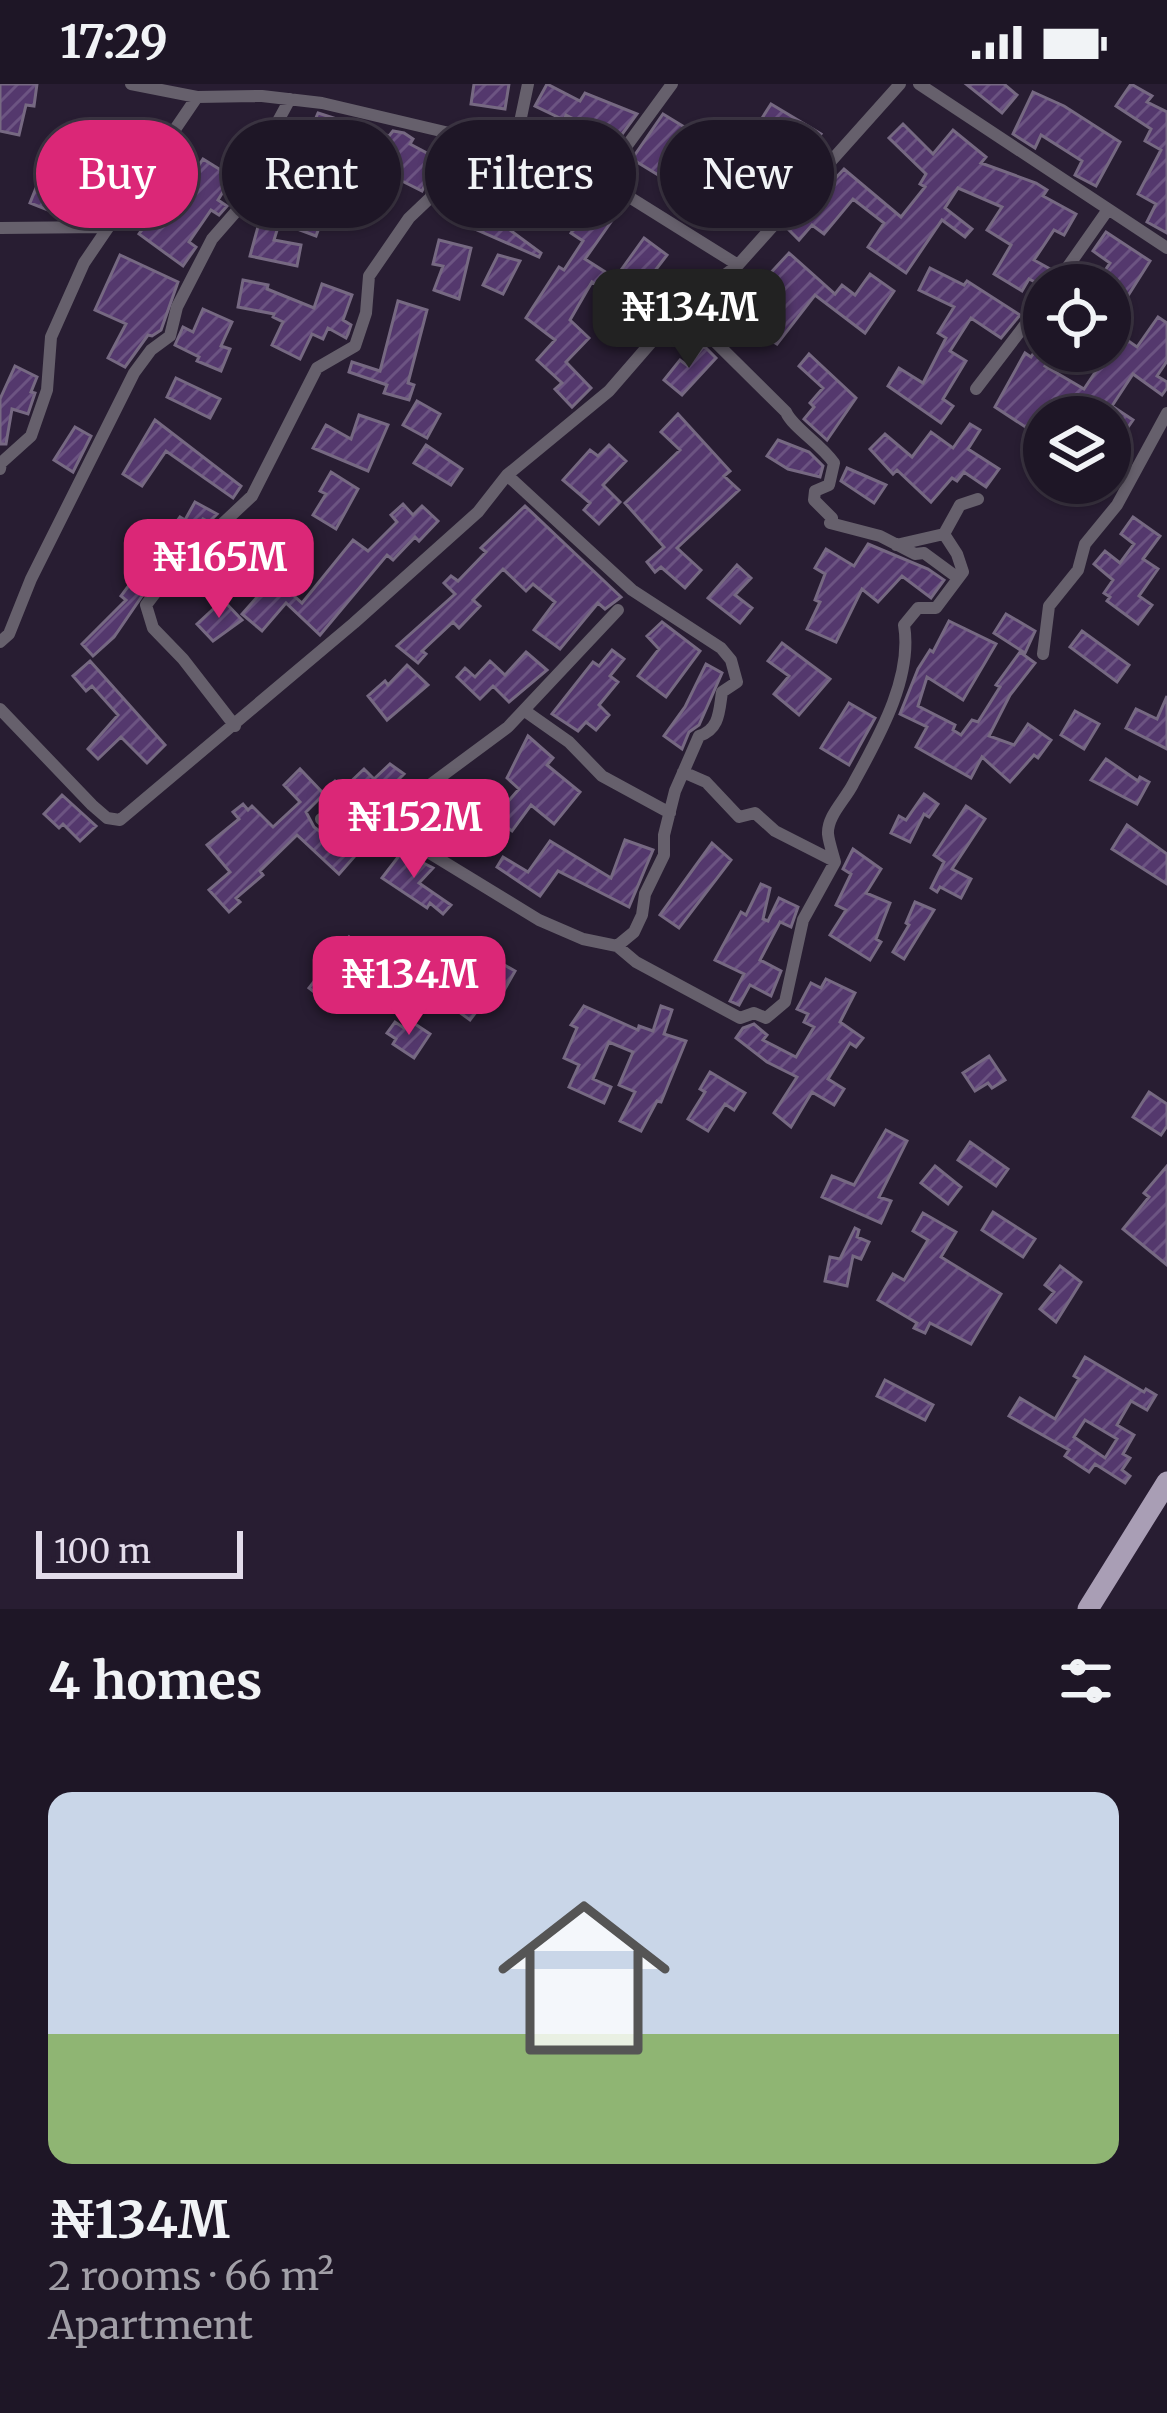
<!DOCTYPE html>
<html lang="en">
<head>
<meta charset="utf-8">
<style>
	:root { --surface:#1e1626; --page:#2b2332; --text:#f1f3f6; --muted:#a19fa7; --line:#3c3543; --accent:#db2777 }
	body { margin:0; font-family:Merriweather,serif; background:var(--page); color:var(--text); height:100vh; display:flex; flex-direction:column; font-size:45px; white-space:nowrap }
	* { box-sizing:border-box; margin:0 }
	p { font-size:39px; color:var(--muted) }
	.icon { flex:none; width:66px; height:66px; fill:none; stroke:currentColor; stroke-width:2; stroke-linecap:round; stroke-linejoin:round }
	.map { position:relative; height:1525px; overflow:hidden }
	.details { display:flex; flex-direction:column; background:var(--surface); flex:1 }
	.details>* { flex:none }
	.top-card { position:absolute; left:36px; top:36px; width:1095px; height:108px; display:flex; gap:24px }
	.tools { position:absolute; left:1023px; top:180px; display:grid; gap:24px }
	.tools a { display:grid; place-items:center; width:108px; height:108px; border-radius:50%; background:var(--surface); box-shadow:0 3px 9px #0004,0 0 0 3px var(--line); font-size:60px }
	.scale { position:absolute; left:36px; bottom:30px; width:207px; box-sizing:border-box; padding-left:12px; border:6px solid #e3dcea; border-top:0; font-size:33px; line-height:42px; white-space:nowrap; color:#e3dcea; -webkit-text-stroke:9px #281d32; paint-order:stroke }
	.price { position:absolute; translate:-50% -102px; padding:0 27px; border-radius:24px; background:var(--accent); color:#fff; font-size:39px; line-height:78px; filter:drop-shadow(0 3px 6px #0008) }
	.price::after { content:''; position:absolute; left:50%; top:72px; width:36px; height:27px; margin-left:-18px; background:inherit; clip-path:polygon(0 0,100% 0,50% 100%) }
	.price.current { background:#222; color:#fff }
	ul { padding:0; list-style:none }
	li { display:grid; align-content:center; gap:24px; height:636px; padding:0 48px }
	li span { display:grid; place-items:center; height:372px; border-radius:24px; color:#555 }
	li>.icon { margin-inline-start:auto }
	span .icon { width:216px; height:216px; fill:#fffc; stroke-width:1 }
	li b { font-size:51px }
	h2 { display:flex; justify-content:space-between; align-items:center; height:144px; padding:0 48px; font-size:51px }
	.chip { padding:0 42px; border-radius:54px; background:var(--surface); box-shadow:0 3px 9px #0004,0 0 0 3px var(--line); font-size:42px; line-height:108px }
	.chip.current { background:var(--accent); color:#fff }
	.status { display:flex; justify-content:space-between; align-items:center; height:84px; padding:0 60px; background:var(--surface); direction:ltr }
	.status svg { height:33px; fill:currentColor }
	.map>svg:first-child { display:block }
	.building { fill:url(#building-hatch); stroke:#766982; stroke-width:3; fill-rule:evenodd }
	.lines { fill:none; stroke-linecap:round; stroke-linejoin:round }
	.minor { stroke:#66606c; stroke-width:12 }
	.primary { stroke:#a99eb5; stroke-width:21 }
</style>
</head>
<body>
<div class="status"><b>17:29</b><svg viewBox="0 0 49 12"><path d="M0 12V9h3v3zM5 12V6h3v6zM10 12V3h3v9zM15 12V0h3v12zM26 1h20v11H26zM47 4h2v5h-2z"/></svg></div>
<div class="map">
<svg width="1167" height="1525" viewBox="0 0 1167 1525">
	<defs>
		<pattern id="building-hatch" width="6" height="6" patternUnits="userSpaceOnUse" patternTransform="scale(3)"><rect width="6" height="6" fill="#54386d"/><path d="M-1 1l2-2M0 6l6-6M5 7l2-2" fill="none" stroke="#6c5482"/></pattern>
	</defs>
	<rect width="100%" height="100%" fill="#281d32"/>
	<path class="building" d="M0,0h37l-3,22 -8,-1 -7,30 -19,-4z
		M474,0h35l-4,25 -34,-5z
		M547,0l33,17 5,-8 52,21 -20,27 -51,-26 -2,5 -29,-14z
		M966,0h38l13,11 -15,18z
		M1131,0l21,12 -5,6 20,10v121l-20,-11 9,-18 -18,-10 23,-44 -16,-9 6,-12 -35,-23z
		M1033,8l31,14 56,36 -24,44 -21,-11 7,-14 -41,-26 -6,13 -22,-14z
		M771,20l50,30 -15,22 -49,-30z
		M318,29l71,23 4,-5 11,2 9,6 -3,5 28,15 -16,32 -32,-16 -6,10 -19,-12 10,-16 -56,-16 -9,37 31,9 -8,27 -8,-3 -9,25 -16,-6 2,-7 -21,-6 -7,23 27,5 -4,21 -47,-10 15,-55 11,3 16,-59 12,2 5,-28 6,1z
		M663,30l102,62 -28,47 -105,-64z
		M903,40l30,30 20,-24 33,27 -5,6 55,20 11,7 -4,6 33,18 -12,21 -10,-5 -20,30 18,10 -9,16 -14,-7 -7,12 -28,-17 17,-29 -24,-15 15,-23 -44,-19 -13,20 27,21 -7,8 -23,-17 -36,53 -38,-26 16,-24 -31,-24 -29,35 -12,-9 -13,15 -11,-11 56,-60 57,48 24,-30 -5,-3 6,-10 -37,-36z
		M472,68l30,15 -12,22 -29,-15z
		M80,72l24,10 -8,21 -10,-4 -7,19 -20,-7 -6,17 -23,-9 16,-40 26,10z
		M203,75l29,18 -14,23 9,6 -8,9 -8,-5 -22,32 7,5 -13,19 -44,-32 11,-16 9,6 16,-22 -21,-14 5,-6 22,11z
		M550,78l23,13 -26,47 -29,-15 10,-19 7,4z
		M596,113l22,15 -33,47 25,16 -9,13 -9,-6 -22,38 19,18 -23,24 25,26 -19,19 -17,-18 7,-6 -25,-23 18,-20 -29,-22 33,-51 5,3 19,-29 -12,-8z
		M474,130l36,16 31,23 -2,4 -71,-31z
		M1106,148l44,29 -40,63v-39h-15l15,-22 -17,-12z
		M644,154l23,17 -26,34 -22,-16z
		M439,156l32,8 -12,51 -25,-9 9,-24 -10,-2z
		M789,169l46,41 7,-9 13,10 15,-21 24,17 -29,42 -50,-38 -38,49 -48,-29 29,-40 7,4z
		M120,171l58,27 -17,48 -9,6 -4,-1 -23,32 -17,-9 18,-34 -31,-14z
		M498,171l22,6 -17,33 -20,-9z
		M930,184l34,17 3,-4 53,34 -19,23 -30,-20 -21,33 16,10 -23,38 10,7 -12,17 -53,-37 11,-18 24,15 23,-45 -8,-5 16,-26 -35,-17z
		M243,196l25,5 -1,4 47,19 8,-24 30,11 -9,25 8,5 -3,9 -2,4 -18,-10 -5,11 -11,-5 -12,25 -28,-14 11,-23 -10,-5 1,-3 -36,-7z
		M398,217l29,9 -19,73 6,2 -5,15 -25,-7 3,-8 -38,-13 3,-10 28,9z
		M203,225l29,13 -11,24 9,3 -9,22 -24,-10 2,-4 -24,-12 8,-18 10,5z
		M1158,233l9,6v38l-10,15 10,6v6l-5,7 -29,-21 -21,32 21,14 -23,33v-36h-55l-12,-8 -13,21 -35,-23 30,-54 6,4 13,-18v12h13l-12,15 39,23 36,-54 17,12z
		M704,262l12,12 -34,37 -18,-15 16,-20 8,6z
		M809,270l47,44 -29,42 -23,-21 10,-12 -4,-4 13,-15 -24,-22z
		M15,282l22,11 -6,15 4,1 -7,21 -16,-5 -6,35h-6v-45z
		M176,294l44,21 -10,19 -43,-21z
		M417,317l23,13 -13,24 -24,-13z
		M678,330l52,57 -6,5 15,14 -62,58 24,22 -16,18 -24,-21 -6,5 -8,-10 17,-15 -39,-44 55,-53 -19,-18z
		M359,331l29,10 -20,46 -55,-23 13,-23 25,14z
		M155,336l86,66 -8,12 -67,-47 -24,35 -19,-12z
		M970,340l10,6 -12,19 31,20 -13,18 -22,-15 -7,9 -5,-3 -21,24 -34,-32 -4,4 -23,-25 15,-15 27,23 19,-25 22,16z
		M75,343l16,9 -18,36 -19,-12z
		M778,356l31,12 14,14 -3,11 -32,-8 -21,-13z
		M426,361l36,24 -11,16 -37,-22z
		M609,361l17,16 -23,24 17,17 -21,22 -15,-14 6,-7 -27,-23 27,-30 8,6z
		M847,384l39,17 -12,18 -33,-22z
		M331,388l27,17 -22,40 -23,-14 13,-21 -6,-3z
		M195,418l22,12 -8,8 -6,-3 -15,22 -24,23 -50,73 -21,19 -11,-12 44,-44 -5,-4 59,-79 5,3z
		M403,420l10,11 9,-9 16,15 -19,20 -4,-4 -22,23 -6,-5 -67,80 -34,-32 -24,28 -20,-17 32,-36 28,25 51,-63 15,11 29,-29 -6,-7z
		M525,422l96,91 -16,12 -7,-6 -38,46 -26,-19 21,-28 -22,-18 -7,7 -23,-22 -30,31 7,6 -21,22 -6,-6 -31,29 4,3 -8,9 -21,-17 58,-52 -11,-11 7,-7 7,5 28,-29 -5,-4z
		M1133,433l27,19 -17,23 15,10 -19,27 13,9 -14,19 -31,-23 3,-4 -6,-4 9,-13 -19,-16 11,-13 15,12 14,-19 -13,-10z
		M868,460l60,25 16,11 -13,18 -29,-22 -24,26 -16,-13 -26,53 -29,-13 13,-27 -5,-2 10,-26 -10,-6 11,-19 28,17z
		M737,481l14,13 -16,17 17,13 -12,15 -32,-25z
		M223,516l19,20 -29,21 -16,-17z
		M1006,530l29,17 -10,22 -31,-20z
		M949,537l47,23 -33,56 -36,-23 -9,29 37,19 -2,5 8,5 11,-15 6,2 22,-35 -4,-2 24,-33 15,11 -25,32 -21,41 25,9 14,-21 23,16 -13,18 -4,-3 -24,27 -28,-25 -11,21 -55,-31 11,-20 -27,-13 18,-45 12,-19 3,2z
		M662,538l38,29 -34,46 -28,-21 21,-27 -12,-13z
		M1082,547l47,34 -12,17 -47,-35z
		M782,559l48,36 -31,36 -25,-21 15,-18 -21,-15z
		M612,566l12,9 -14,17 8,6 -19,23 10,10 -13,15 -10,-8 -8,9 -26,-17 41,-52 6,4z
		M526,568l21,18 -38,32 -16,-16 -13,13 -23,-22 8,-9 10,9 15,-16 15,14z
		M90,577l75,84 -18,18 -26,-26 -23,22 -10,-10 30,-34 -26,-29 -6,5 -13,-15z
		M706,580l16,9 -23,52 -10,7 -7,17 -18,-13 21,-29z
		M407,581l21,20 -41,35 -19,-24 17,-15 3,4z
		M1167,612v53l-41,-21 10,-19 21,10z
		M849,619l26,15 -26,47 -28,-17z
		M1075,627l24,13 -15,25 -23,-14z
		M528,652l25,22 -6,7 33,27 -26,32 -23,-19 -19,26 -20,-14 5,-13 7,2 15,-17 -12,-11z
		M1106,675l32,22 2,-4 9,5 -12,22 -46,-24z
		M390,680l14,10 -18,18 8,8 -17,16 -22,-24 -18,18 -15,-14 -16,16 8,15 40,30 -15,17 -42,-39 -37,36 3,4 -27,23 4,4 -11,10 -20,-22 21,-18 -23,-27 32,-26 -6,-7 10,-8 5,6 4,-4 21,21 27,-25 -16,-17 16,-16 23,24 12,-12 8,8 21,-20 10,10z
		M924,710l14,10 -9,13 -5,-3 -14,28 -19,-9 8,-17 7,4z
		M62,711l34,31 -16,15 -17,-17 -4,4 -15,-14z
		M966,722l19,13 -33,50 19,10 -10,19 -21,-11 -3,5 -6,-4 13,-26 -10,-7z
		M1127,741l40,29v30l-55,-35z
		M625,756l28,10 -24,57 -71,-36 -18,25 -43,-29 6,-10 25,15 22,-31 61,37z
		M712,759l19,17 -52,68 -19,-13z
		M853,765l28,20 -15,24 24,10 -14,36 5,3 -11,18 -40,-25 16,-25 -10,-5 15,-31 -8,-5z
		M402,768l31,16 -14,15 32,22 -8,9 -13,-11 -3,5 -45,-30z
		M761,800l9,4 -7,31 5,2 11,-23 19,9 -7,20 -11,-5 -20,38 21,11 -10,25 -21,-11 -11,20 -9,-4 14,-27 -29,-14 26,-48 5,3z
		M915,818l19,8 -30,49 -11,-7 16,-27 -3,-2z
		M349,853l22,19 -11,12 33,24 -13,17 -32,-24 -16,21 -23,-18z
		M490,878l7,5 2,-5 16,9 -14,25 -9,-5 -22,29 -49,-36 15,-18 31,25h6z
		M826,895l29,14 -15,29 23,16 -7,9 -6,-4 -22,36 16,10 -10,16 -22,-13 -21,35 -17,-14 23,-36 -30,-15 -31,-24 7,-10 11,-4 13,11 -4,5 33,17 18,-30 -10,-5 4,-8 -11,-5 14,-26 10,5z
		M584,922l54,24 1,-4 14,5 8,-25 11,4 -8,24 22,7 -25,61 -4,-1 -16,30 -21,-10 15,-29 -16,-7 14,-33 -24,-10 -16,37 18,8 -7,16 -35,-16 10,-22 -15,-7 13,-30 -6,-3z
		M409,936l21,14 -16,24 -21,-14 3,-5 -9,-6 8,-11 9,6z
		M989,972l16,24 -13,8 -4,-5 -13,8 -12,-18z
		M710,988l35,21 -11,17 -9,-6 -17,27 -20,-12 17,-27 -5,-3z
		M1149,1008l18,12v22l-6,9 -28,-18z
		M886,1046l21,11 -28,56 12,4 -10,22 -59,-26 10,-21 22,9z
		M970,1058l38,27 -12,17 -38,-26z
		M935,1082l26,21 -13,17 -27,-21z
		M1167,1082v99l-44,-36 26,-32 -5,-4z
		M993,1128l42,27 -12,18 -41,-27z
		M923,1129l33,19 -15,25 60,37 -30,50 -41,-21 -5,10 -11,-5 3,-5 -39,-23 15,-26 11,6 24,-40 -15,-9z
		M855,1144l4,2 -2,7 12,5 -8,17 -8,-3 -6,30 -22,-5 5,-24 10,2z
		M1060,1182l21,16 -25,40 -16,-13 14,-17 -9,-7z
		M1085,1273l59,35 2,-3 10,6 -9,15 -16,-9 -14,24 17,10 -11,19 7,4 -8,12 8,6 -5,7 -30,-19 -6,8 -24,-16 4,-6 -60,-34 11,-18 35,21 24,-40 -5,-3zM1085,1336l32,19 -12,19 -31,-21z
		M885,1296l48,25 -8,15 -48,-24z"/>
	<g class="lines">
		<path class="minor" d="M131,0l66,13 65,-1 60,7 140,33 54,5 46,14 176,110
			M919,0l248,164
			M516,57l12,-57
			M601,97l71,-97
			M0,144l105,-1
			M1055,201l52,-74
			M681,224l105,104c7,16 34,31 48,51l-5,22 -14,6 -1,9 18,18 -2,5 50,13 35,18 9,-1 34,25
			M976,305l68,-89
			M0,385l1,-6 30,-27 16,-46 4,-53 33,-74 113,-166
			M507,391l125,115 89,58 10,12 6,22 -15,10c-3,19 -2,37 -23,44l-24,55 -11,44v20l-19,39 -3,21 -8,17 -17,14
			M896,461l48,-11
			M0,558l9,-8 22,-55 103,-206 17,-23 19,-14 7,-29 35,-68 35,-40 13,-45 30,-55
			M1043,570l6,-48 29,-36 7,-26 32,-39 50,-92
			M0,625l92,96 15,13 13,2 234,-197 124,-111 29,-37 102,-84 72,-83 57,-43 162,-181
			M525,627l44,31 33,34 68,37
			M235,642l-52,-67 -30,-31 -7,-23 26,-34 80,-75 65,-128 38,-22 11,-33 3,-37 40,-58 21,-20 32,-62
			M683,688l23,10 33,35 16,-4 20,18 59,30
			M321,735l10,9 30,6 39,1 139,85 44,19 34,7 19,16 104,56 14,-5 12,5 19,-16 18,-82 32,-58c-2,-8 -6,-19 -7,-28 -1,-18 17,-34 25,-50 25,-46 60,-106 51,-159l14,-17h18l27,-36 -6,-18 -13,-20 16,-29 18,-6
			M400,751l12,-33 11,-12 85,-63 110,-117"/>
		<path class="primary" d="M1088,1525l79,-127"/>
	</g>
</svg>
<div class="tools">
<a><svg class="icon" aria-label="locate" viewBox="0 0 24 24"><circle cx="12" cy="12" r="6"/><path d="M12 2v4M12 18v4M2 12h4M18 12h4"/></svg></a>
<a><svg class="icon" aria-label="layers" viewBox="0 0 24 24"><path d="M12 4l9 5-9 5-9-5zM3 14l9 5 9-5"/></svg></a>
</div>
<div class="scale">100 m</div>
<b class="price current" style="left:689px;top:287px">₦134M</b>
<b class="price" style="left:219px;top:537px">₦165M</b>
<b class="price" style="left:414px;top:797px">₦152M</b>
<b class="price" style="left:409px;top:954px">₦134M</b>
<div class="top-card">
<a class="chip current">Buy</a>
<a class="chip">Rent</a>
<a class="chip">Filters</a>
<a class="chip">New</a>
</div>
</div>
<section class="details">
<h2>4 homes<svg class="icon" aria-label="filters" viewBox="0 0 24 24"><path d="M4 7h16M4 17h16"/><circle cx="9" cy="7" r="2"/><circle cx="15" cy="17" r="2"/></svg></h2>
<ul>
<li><span style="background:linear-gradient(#c9d6e8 65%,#8fb573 0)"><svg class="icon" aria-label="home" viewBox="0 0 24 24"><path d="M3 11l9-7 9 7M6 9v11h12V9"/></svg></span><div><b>₦134M</b><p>2 rooms · 66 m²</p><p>Apartment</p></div></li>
</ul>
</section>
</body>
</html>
